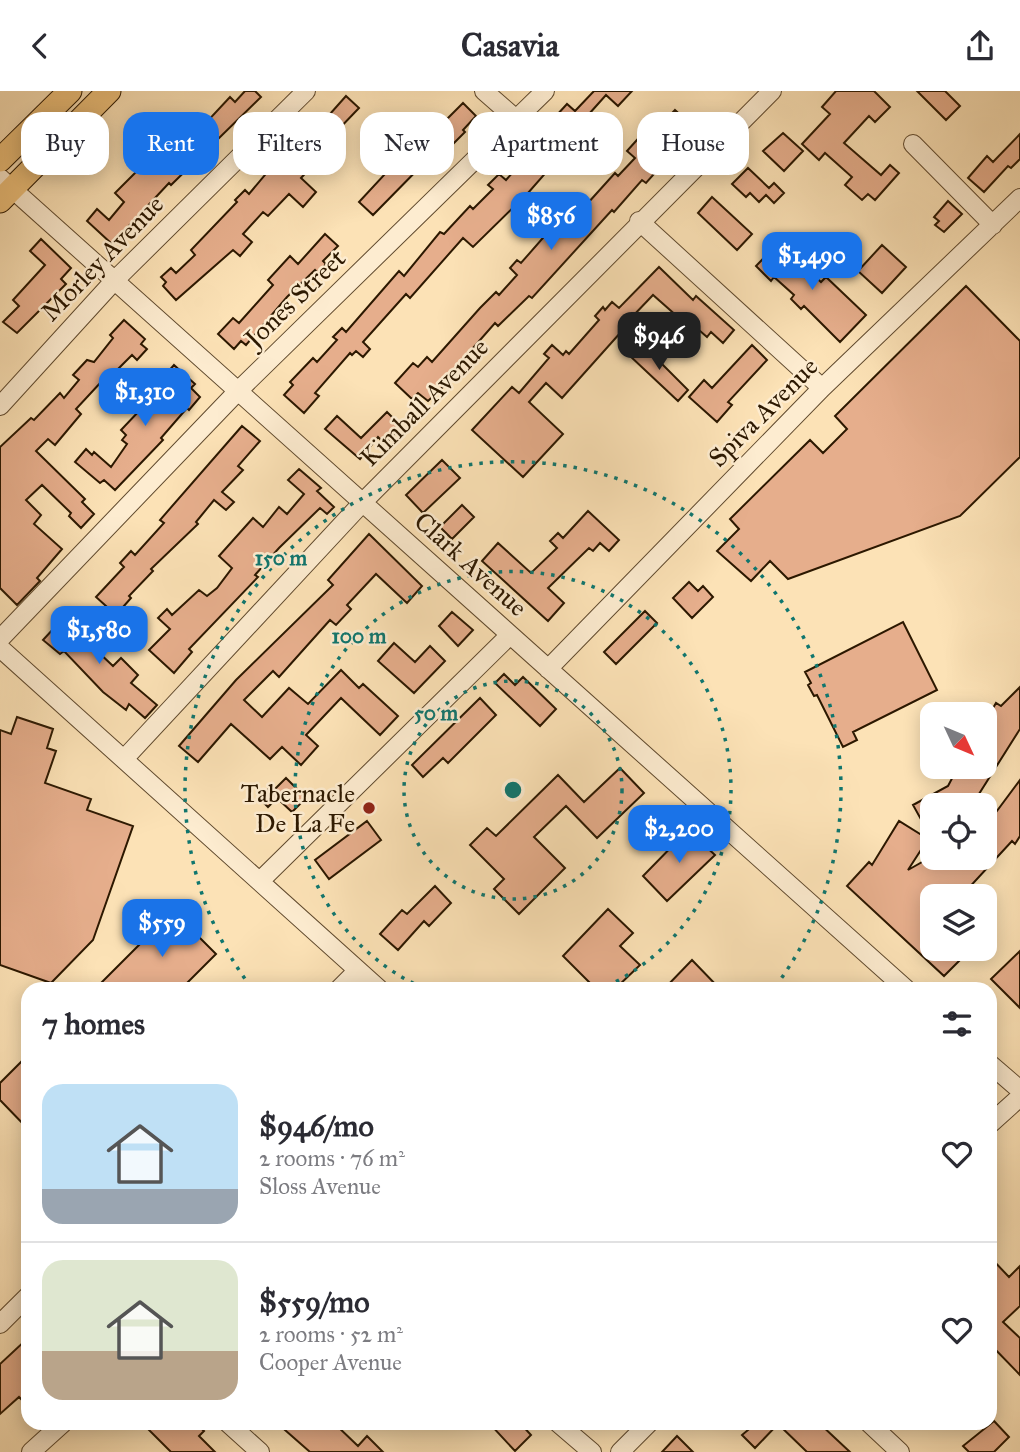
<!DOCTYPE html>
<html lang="en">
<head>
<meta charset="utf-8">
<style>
	:root { --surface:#fff; --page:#f2f2f3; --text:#2b2b33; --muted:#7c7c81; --line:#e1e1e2; --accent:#1a73e8 }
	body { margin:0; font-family:"IM FELL Great Primer",serif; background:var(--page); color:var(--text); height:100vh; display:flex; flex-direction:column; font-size:26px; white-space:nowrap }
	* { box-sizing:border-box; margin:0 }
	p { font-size:23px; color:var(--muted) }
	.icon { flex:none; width:38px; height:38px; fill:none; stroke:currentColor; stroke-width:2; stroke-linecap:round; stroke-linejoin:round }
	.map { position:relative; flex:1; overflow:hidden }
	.sheet { position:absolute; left:21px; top:891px; width:976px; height:448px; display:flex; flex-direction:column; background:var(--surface); border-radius:21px; box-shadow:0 4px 18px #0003 }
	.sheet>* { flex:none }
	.hud { position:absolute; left:21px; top:21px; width:978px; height:63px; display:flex; gap:14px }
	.needle { width:46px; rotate:134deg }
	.buttons { position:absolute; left:920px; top:611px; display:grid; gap:14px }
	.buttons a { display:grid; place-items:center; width:77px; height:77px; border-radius:14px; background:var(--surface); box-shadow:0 4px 18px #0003; font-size:35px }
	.price { position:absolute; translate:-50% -60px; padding:0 16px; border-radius:14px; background:var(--accent); color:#fff; font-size:23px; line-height:46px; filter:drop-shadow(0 2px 4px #0008) }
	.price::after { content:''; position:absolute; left:50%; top:42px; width:21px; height:16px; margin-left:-10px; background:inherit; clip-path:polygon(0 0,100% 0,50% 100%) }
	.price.selected { background:#222; color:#fff }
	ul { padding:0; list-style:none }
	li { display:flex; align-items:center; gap:21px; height:175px; padding:0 21px }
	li+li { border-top:2px solid var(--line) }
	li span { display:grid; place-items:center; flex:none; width:196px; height:140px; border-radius:21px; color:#555 }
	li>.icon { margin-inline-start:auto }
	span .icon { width:84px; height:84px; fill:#fffc; stroke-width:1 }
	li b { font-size:30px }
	h2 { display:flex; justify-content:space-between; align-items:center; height:84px; padding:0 21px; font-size:30px }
	.tag { padding:0 24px; border-radius:21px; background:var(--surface); box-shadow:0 4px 18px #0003; font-size:24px; line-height:63px }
	.tag.selected { background:var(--accent); color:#fff }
	header { display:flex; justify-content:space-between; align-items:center; height:91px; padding:0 21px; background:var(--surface); font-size:32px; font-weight:700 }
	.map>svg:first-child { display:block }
	.building { fill:#e6ae8c; stroke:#2c1800; stroke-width:2 }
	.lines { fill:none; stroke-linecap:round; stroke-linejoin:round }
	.minor-casing { stroke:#604a2e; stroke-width:20 }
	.major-casing { stroke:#2c1800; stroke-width:25 }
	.minor { stroke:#fdecd0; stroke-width:18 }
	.major { stroke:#eec17b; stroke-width:23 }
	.ring { fill:none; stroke:#0f766e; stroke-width:3.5; stroke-dasharray:3.5 7 }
	.poi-dot { fill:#8f2418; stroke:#fdecd0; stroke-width:2.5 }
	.labels { text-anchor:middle; stroke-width:5; stroke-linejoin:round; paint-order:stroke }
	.street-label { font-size:26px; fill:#2c1800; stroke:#fdecd0 }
	.poi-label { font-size:26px; fill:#2c1800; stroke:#fdecd0; text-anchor:end }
	.centre { fill:#0f766e; stroke:#fdecd0; stroke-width:3.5 }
	.ring-label { font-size:21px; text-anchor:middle; font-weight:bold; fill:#0f766e; stroke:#fdecd0; stroke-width:5; stroke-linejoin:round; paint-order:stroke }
</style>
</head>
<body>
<header><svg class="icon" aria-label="back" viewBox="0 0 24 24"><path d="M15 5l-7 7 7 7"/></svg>Casavia<svg class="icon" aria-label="share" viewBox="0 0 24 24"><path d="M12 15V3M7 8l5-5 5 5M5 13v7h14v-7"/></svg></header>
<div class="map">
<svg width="1020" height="1361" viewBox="0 0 1020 1361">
	<rect width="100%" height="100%" fill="#fce2b6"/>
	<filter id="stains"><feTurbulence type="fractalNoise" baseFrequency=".00286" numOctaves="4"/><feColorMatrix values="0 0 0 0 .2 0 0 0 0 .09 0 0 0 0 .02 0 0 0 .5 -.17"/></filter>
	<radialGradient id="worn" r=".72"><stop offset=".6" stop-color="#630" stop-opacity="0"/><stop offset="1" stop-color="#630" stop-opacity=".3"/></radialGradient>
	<path class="building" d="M245,0h10l6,6 -90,88 -2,-2 -57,61 -25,-23 10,-12 12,11 15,-18 -9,-9 24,-24 -6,-5 22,-24 19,18 19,-21 -6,-6 11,-11 6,5 26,-28 5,5z
		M594,0h38l-14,15 -12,-11 -17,19 9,8 -13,15 -11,-11 -21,23 3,3 -11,12 5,4 -22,25 -55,54 -10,-9 -53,60 -4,-4 -43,48 7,7 -7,8 -7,-6 -4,4 -2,-2 -35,40 4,3 -15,17 -20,-18 9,-10 -3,-3 23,-24 4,4 20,-22 -4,-3 9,-9 4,4 53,-61 5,5 36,-44 4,2 26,-28 3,3 20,-20 -5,-4 11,-11 7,6 30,-34 -4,-4 35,-38 8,7z
		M836,0h38l16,16 -15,15 -6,-6 -25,27 37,32 9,-10 9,8 -24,27 -7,-6 -6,6 -17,-15 7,-8 -27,-24 -6,7 -17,-16 28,-30 -8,-7z
		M917,0h28l15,15 -14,14z
		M346,5l13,12 -25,26 4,4 -37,40 15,14 -13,15 -14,-13 -21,22 -5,-4 -20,22 9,8 -12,14 -7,-6 -57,50 -13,-14 3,-4 -5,-5 10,-9 5,5 19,-18 -4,-5 46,-48 -2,-2 10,-10 4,4 36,-43 3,2 31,-33 3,3z
		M463,12l13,13 -13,14 2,2 -28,28 -5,-5 -59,60 -14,-13 27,-29 -2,-3 14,-16 5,4 8,-9 3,3z
		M675,19l20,18 -49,55 -4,-3 -28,32 -2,-2 -80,88 -3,-2 -31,30 -3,-3 -44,50 3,3 -10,10 -16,15 -10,-8 -6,6 -17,-16 18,-20 5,4 9,-10 5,5 48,-54 16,-16 3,3 18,-20 -7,-7 7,-8 4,3 35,-40 -11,-9 17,-20 11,10 6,-7 8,7 28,-31 3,3 17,-18 -8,-7 18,-20 -2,-2 10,-11 8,7z
		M783,42l20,18 -19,20 -21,-20z
		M1020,43v25l-9,9 -3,-2 -24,26 -16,-14 19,-22 6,6z
		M748,77l21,20 5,-5 10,10 -10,10 -8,-8 -7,7 -9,-9 -4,4 -14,-13z
		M712,106l40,37 -15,16 -39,-37z
		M948,110l14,13 -18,18 -9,-7 4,-4 -5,-4z
		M325,143l13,12 -15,15 3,3 -8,9 -3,-3 -28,27 -41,48 -5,-4 -7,8 -16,-15 15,-16 6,5 34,-38 -5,-5 22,-24 8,8z
		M783,147l10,10 -6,7 18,17 2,-3 14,13 5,-5 40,38 -26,27 -36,-36 -3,3 -10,-10 3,-4 -20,-18 -3,4 -15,-15z
		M41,148l30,29 -10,11 5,5 -49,49 -14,-11 16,-16 -6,-6 32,-35 -15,-14z
		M882,154l24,22 -24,26 -24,-22z
		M659,176l34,33 3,-4 38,34 -11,13 -12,-11 -4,5 -8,-7 -3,3 -43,-38 -22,23 5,5 -12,12 -3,-3 -59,66 -16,-15 -17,19 34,32 -40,43 -51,-47 40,-43 7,6 30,-35 -5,-4 8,-9 11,10 3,-4 3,3 30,-34 -4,-4 8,-9 2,3 7,-8 7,6z
		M966,195l54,55v116l-60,59 -172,63 -18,-18 -19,20 -34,-30 22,-22 -9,-10 80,-79 13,13 24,-24 -12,-13z
		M124,229l21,19 -4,5 6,5 -10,11 -5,-5 -28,28 -2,-2 -26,28 5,5 -26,31 -7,-6 -12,12 49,48 -3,3 12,12 -13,14 -12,-12 2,-3 -29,-28 -16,15 15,15 -7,9 28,25 -25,29 3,3 -23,24 -17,-17v-141l31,-29 3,2 26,-27 4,5 15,-18 -6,-5 14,-15 7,2 19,-24 -3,-3z
		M642,253l46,46 -10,11 -48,-45z
		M752,254l15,15 -39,42 4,3 -15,17 -28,-25 15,-17 8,8z
		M174,274l21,19 -4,4 9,9 -11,13 -2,-2 -26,30 2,2 -48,50 -11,-10 -4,3 -25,-21 11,-13 6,6 2,-3 17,15 16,-23 -5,-4 4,-5 -5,-5 20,-21 -3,-3z
		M387,321l15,15 -17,17 -7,-7 -18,22 -35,-30 12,-13 24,22z
		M242,335l18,15 -22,25 5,4 -21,22 12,10 -8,8 -12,-10 -18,22 2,2 -47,45 2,2 -24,25 2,2 -15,17 -20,-18 28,-30 -4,-4 11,-12 4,4 29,-32 -4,-3z
		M442,369l18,18 -37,35 -17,-18z
		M299,378l22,19 -4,3 17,16 -7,7 -7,-6 -41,40 -24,27 3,2 -69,72 3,3 -18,21 -25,-23 21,-21 -12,-11 9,-9 5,6 27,-25 8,6 10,-8 15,-20 -13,-12 34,-38 10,9 16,-20 8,7 17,-20 -16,-14z
		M462,414l12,12 -22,22 -12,-12z
		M588,420l31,29 -10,11 -9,-8 -7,8 -4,-3 -41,40 16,15 -16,18 -66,-60 16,-18 33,30 26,-25 -7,-7 8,-8 5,5z
		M369,443l53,52 -15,17 -31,-29 -29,31 4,4 -15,16 -6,-5 -51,57 -6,-6 -29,29 18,17 27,-29 19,16 33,-34 18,18 4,-4 35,32 -18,19 -39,-37 -35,37 12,11 -17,19 -19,-18 -12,12 -39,-35 -33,38 -19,-16 57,-66 97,-95 -5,-5z
		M689,491l9,9 5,-5 10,11 -21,21 -19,-20z
		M645,520l12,12 -41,41 -12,-12z
		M452,521l21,18 -15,16 -19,-20z
		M67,523l34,28 -7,6 19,18 8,-8 17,17 -7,8 26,22 -12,13 -16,-14 -3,6 -23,-18 -39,-41 -4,3 -17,-14z
		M903,531l34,68 -84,42 4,8 -14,7 -26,-52 -3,1 -6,-11 3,-2 -6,-11z
		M394,552l21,19 15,-16 15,15 -31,32 -36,-32z
		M504,583l11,11 8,-8 33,32 -16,17 -45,-43z
		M1020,596v42l-48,76h-39v36l-20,-36 35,-19 10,-19h27v-45l11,-19 5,3z
		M480,607l16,17 -48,48 -5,-5 -20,19 -11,-12z
		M17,626l36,12 -6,19 9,3 -11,32 46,16 -4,11 46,16 -40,114 -42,43 -51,-18v-235l11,4z
		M620,677l24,25 -47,45 -31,-32 -32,31 31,31 -46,46 -25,-25 10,-10 -34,-34 17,-17 9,8 62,-61 26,27z
		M286,687l20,20 -14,14 -15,-14 -9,9 -8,-8 9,-11 3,4z
		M1020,689v56l-5,8 -3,-3 -46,50 -10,5h-23v53h38l-27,27 -97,-90 22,-24 3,3 27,-44 29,18 -20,31 23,-13h54v-30z
		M367,730l14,19 -52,39 -14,-19z
		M688,739l27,25 -48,46 -24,-25z
		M435,795l16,17 -22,23 -5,-5 -26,29 -18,-16 22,-24 5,4z
		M608,818l25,24 -13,13 20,19 -25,24h-19l-33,-33z
		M173,820l43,43 -35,35h-86z
		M1020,860v57l-29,-29z
		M692,869l28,29h-56z
		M28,964v74l-28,-29v-17z
		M990,1166l19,20 11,-11v40l-17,16 17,16v37l-30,-31z
		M28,1247v68l-9,-9 -19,17v-50z
		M994,1330l15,16 -15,15h-25l-6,-6z
		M142,1332h53l9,8 -5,5 16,16h-44z
		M277,1332h57l24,23 9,-10 16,16h-73z
		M489,1332h31l11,12 -16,16z
		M741,1332h78l31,29h-43l-29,-28 -23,24 -13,-13 6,-5z
		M677,1345l16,16h-31z"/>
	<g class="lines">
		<defs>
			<path id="minor" d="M484,0l32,28
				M913,53l80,81
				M0,87l906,811
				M639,130l183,167
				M0,315l114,-125 192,-190
				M0,548l237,-247 308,-301
				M0,557l379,341
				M548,578l274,-281 198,-190
				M124,668l239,-257 409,-411
				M260,790l250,-246
				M339,898l19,-19
				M990,973l30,26
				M990,1033l30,-27
				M0,1233l28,-28
				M228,1332l32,29
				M558,1332l34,29
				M869,1332l31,29
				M31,1361l32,-29
				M620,1361l29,-29"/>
			<path id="major" d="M0,69l70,-69
				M0,110l109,-110"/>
		</defs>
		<use href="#minor" class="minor-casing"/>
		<use href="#major" class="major-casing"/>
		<use href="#minor" class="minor"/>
		<use href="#major" class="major"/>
	</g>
	<g class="ring">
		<circle cx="513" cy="699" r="109"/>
		<path d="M423 897A218 218 0 1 1 603 897"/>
		<path d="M251 896A328 328 0 1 1 775 896"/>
	</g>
	<circle class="poi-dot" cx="369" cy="717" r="7"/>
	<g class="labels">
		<g class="street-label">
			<text transform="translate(102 167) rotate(-46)" y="9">Morley Avenue</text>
			<text transform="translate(295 207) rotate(-44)" y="9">Jones Street</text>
			<text transform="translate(424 311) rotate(-45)" y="9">Kimball Avenue</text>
			<text transform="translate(763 321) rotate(-45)" y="9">Spiva Avenue</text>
			<text transform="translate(471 473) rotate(42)" y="9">Clark Avenue</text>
		</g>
		<g class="poi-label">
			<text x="355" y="711">Tabernacle<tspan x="355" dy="30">De La Fe</tspan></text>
		</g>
	</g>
	<circle cx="513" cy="699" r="10" class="centre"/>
	<g class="ring-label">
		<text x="281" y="474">150 m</text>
		<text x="359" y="552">100 m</text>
		<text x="436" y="629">50 m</text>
	</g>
	<rect width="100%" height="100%" filter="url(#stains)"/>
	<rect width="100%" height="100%" fill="url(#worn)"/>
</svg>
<div class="buttons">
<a><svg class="needle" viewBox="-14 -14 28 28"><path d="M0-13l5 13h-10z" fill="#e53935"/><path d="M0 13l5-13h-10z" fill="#7c7c81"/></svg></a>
<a><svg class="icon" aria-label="locate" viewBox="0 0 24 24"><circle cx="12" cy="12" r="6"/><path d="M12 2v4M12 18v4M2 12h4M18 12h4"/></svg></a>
<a><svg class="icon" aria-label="layers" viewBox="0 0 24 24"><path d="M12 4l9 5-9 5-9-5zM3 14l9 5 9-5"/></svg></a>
</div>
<b class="price" style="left:551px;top:161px">$856</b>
<b class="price" style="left:812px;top:201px">$1,490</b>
<b class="price selected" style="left:659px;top:281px">$946</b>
<b class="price" style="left:145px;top:337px">$1,310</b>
<b class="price" style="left:99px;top:575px">$1,580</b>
<b class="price" style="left:679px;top:774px">$2,200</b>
<b class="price" style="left:162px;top:868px">$559</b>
<div class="hud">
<a class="tag">Buy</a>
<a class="tag selected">Rent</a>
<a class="tag">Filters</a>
<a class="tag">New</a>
<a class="tag">Apartment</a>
<a class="tag">House</a>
</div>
<section class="sheet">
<h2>7 homes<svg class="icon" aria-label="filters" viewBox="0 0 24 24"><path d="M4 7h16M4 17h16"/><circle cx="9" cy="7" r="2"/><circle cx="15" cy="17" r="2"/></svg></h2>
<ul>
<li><span style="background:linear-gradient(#bfe0f5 75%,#9aa5b1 0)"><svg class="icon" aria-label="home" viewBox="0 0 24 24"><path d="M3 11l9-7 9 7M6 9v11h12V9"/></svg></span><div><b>$946/mo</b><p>2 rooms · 76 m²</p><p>Sloss Avenue</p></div><svg class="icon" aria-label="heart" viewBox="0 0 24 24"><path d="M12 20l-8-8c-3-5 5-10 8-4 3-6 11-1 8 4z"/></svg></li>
<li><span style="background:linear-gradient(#dfe7d0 65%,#b9a48a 0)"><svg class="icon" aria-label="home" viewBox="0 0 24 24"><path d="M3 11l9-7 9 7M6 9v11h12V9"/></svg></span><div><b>$559/mo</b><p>2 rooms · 52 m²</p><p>Cooper Avenue</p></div><svg class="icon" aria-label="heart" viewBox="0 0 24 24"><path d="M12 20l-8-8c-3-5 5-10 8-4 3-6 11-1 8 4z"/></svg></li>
</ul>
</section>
</div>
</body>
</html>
